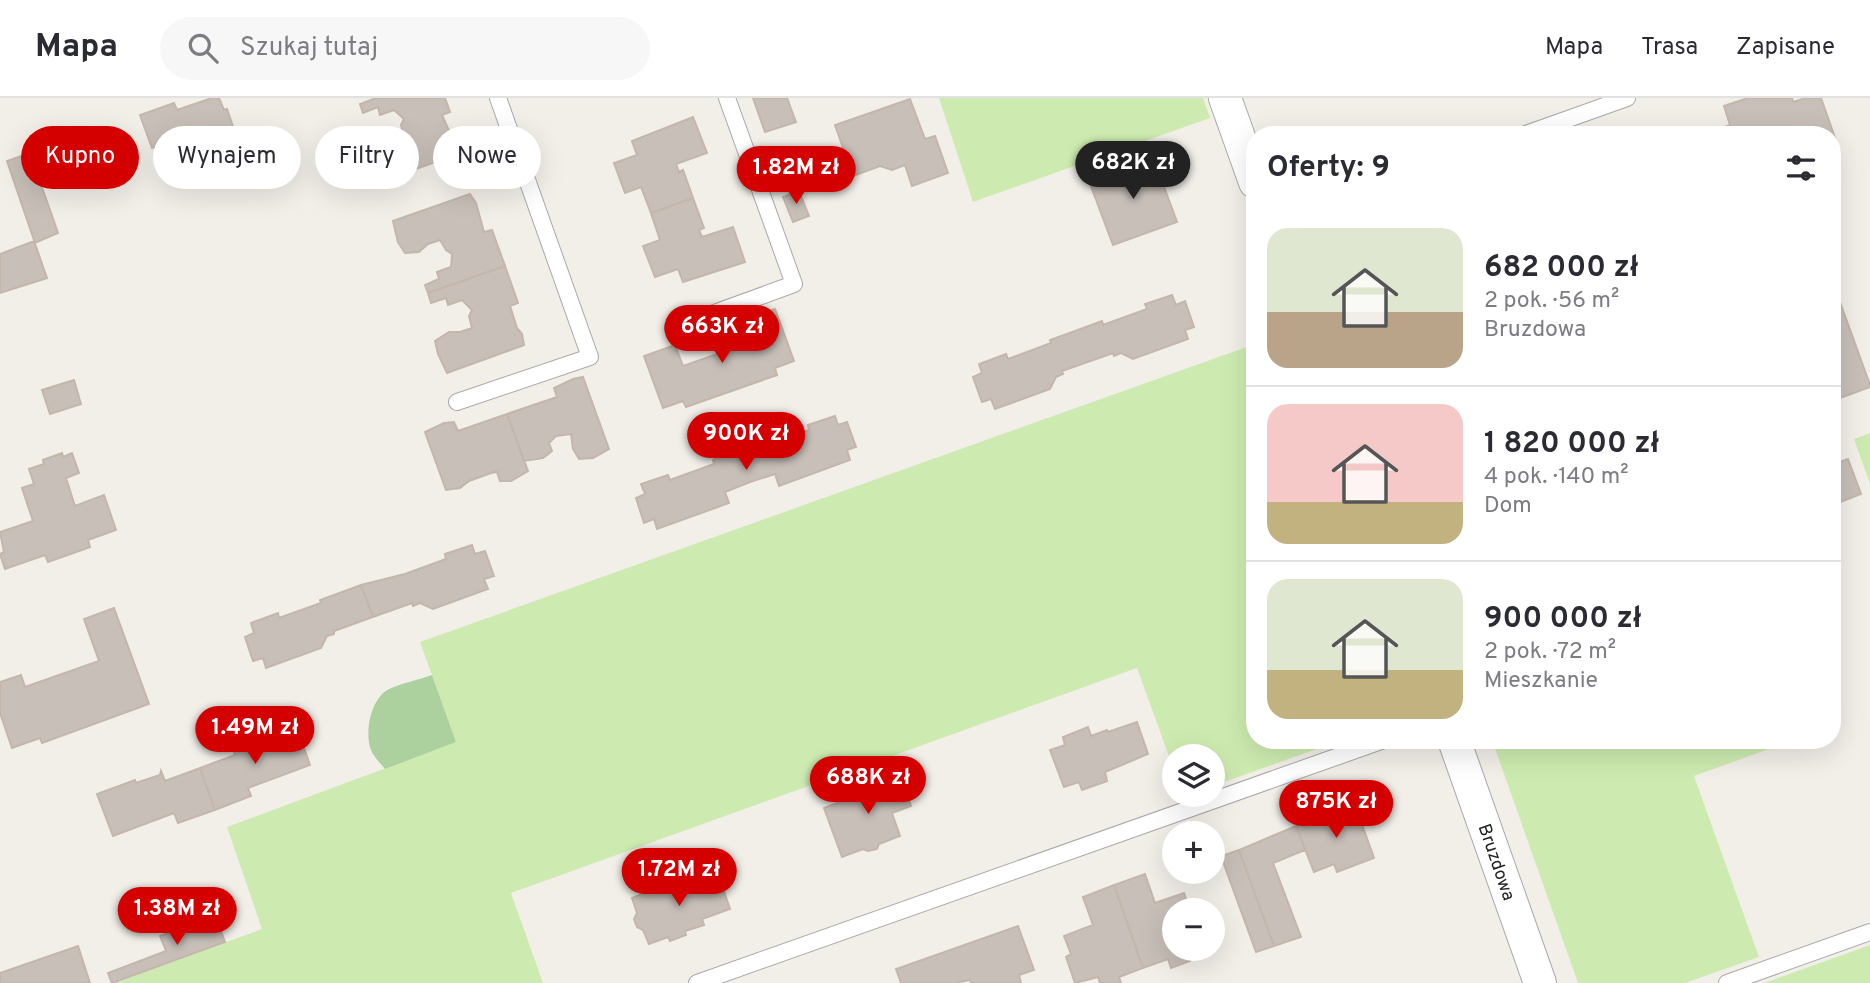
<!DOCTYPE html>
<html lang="pl">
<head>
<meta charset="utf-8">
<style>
	:root { --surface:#fff; --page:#f7f7f7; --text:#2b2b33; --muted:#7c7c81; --line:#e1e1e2; --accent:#d40000 }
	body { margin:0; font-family:Overpass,sans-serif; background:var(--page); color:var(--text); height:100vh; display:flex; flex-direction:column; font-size:26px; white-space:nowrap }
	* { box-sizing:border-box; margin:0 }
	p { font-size:23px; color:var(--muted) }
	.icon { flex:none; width:38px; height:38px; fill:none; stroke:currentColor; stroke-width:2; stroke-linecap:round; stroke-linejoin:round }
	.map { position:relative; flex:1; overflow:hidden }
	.drawer { position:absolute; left:1246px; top:28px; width:595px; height:623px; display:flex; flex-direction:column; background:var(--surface); border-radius:28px; box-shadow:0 7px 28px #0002 }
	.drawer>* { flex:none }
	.hud { position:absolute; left:21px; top:28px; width:665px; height:63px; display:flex; gap:14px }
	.tools { position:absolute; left:1162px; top:646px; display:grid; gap:14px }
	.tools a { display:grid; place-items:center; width:63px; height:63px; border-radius:50%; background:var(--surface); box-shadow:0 7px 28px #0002; font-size:35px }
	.price { position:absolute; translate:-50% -60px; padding:0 16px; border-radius:24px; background:var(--accent); color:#fff; font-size:23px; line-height:46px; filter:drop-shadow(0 2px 4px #0008) }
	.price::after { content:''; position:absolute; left:50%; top:42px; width:21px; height:16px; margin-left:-10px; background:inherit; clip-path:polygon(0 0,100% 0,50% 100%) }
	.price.active { background:#222; color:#fff }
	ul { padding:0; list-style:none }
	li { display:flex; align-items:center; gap:21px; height:175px; padding:0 21px }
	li+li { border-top:2px solid var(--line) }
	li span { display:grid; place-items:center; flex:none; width:196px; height:140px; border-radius:21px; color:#555 }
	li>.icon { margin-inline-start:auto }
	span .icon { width:84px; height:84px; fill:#fffc; stroke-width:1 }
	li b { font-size:30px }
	h2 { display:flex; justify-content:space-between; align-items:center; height:84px; padding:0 21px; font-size:30px }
	.tag { padding:0 24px; border-radius:32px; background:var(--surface); box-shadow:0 7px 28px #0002; font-size:24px; line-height:63px }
	.tag.active { background:var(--accent); color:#fff }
	header { display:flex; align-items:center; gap:42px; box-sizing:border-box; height:98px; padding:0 35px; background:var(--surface); border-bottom:2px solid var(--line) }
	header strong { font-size:33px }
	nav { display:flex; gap:38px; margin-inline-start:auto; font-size:24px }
	.search { width:490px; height:63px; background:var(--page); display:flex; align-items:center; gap:18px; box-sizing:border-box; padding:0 24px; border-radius:38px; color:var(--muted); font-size:26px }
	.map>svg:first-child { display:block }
	.grass { fill:#cdebb0 }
	.forest { fill:#add19e }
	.building { fill:#c7bfb8; stroke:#c4b6ab; stroke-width:2 }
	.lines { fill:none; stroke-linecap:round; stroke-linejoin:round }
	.service-casing { stroke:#a9a9a9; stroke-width:18 }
	.minor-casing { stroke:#a9a9a9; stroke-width:34 }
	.service { stroke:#fff; stroke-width:16 }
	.minor { stroke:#fff; stroke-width:32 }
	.labels { text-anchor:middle; stroke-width:5; stroke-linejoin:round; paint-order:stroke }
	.street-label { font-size:18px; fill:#222; stroke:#fff }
</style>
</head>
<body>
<header>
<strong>Mapa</strong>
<div class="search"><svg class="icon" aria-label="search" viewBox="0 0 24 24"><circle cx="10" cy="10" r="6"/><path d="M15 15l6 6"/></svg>Szukaj tutaj</div>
<nav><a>Mapa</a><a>Trasa</a><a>Zapisane</a></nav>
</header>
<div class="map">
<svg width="1870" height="885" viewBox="0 0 1870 885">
	<rect width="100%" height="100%" fill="#f2efe9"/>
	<path class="grass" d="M939,0h264l7,20 -237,84z
		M1255,246v396h87l-129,46v-30h-39v14l-37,-102 -626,225 32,90h-428l147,-54 -35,-102 229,-85 -36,-100z
		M1870,335v51l-16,-45z
		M1492,642h302l-100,36 65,181 -74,26h-107z
		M1870,847v38h-106z"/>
	<path class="forest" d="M432,577l24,67 -71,27c-5,-6 -11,-12 -14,-19 -7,-18 0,-52 18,-61 13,-6 29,-9 43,-14z"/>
	<path class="building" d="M212,0h7l5,12 3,-1 13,38 -44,16 2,5 -21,8 -7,-20 1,-5 -3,-9 -16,6 -12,-33 34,-12 3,7z
		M376,0h69l5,14 -8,3 13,29v11l-76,27 -9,-19 -2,-13 13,-8h11l12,-5 -3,-12 3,-6 -10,-9 -14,5 -2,-8 -15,6 -3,-9z
		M753,0h34l9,24 -31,10z
		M1748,0h44l1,4 13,-4h15l19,54 -8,3v-20h-127l25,-10 -6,-19z
		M910,1l15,40 10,-3 13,37 -36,13 -7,-21 -13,5 -12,-4 -27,10 -18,-51z
		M693,19l14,36 -31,11 3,8 4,-2 10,28 -42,15 -10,-26 -16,6 -11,-30 23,-8 -5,-14z
		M30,55l28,80 -23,10 -28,-82z
		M1153,59l24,65 -64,23 -24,-64z
		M799,93l10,25 -16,6 -10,-25z
		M470,96l6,9 8,29 8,-2 13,36 -77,27 -3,-8 14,-6 -2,-7 14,-5 1,-13 -6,-4 -6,-10 -12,4 -9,8 -14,1 -7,-11 -5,-21z
		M693,100l11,30 -5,2 3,7 31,-10 12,35 -62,20 -5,-13 -23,8 -12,-31 17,-6 -9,-27z
		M34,143l13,37 -47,15v-39z
		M505,168l13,37 -8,3 7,22 5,6 2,11 -77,28 -9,-19 -3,-13 14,-9h11l12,-4 -3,-12 3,-6 -10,-10 -14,5 -2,-7 -15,5 -3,-10z
		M1832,182l38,105v2l-38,14z
		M1172,197l4,10 9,-4 9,26 -9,3 3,9 -55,20 -12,-6 -7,3 -1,-3 -51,18 1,3 -7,3 -6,12 -55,20 -4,-10 -9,3 -9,-25 9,-4 -3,-9 27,-10 2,5 43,-16 -1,-3 52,-19 1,4 44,-16 -2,-5z
		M775,211l19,52 -19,7 2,7 -91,32 -3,-6 -20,7 -19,-52 31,-11 8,21 69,-24 -8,-22z
		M583,279l26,72 -16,9 -14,1 -6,-10 -2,-15 -15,2 -7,7 3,8 -9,7 -19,3 -17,-47 50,-17 -3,-9 19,-9z
		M74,282l7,24 -31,10 -8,-24z
		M507,316l21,57 -17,10h-11l-3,-9 -6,1 -22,8 -9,7 -14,2 -21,-58 19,-9 10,-1 4,9z
		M835,318l3,9 9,-3 9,25 -9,3 3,10 -71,26 -4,-12 -25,8 -25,10 4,11 -72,26 -3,-10 -10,4 -8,-25 9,-4 -4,-10 27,-9 2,5 44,-16 -1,-4 51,-18 1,4 44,-16 -1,-5z
		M62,355l1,4 9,-4 7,20 -13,5 9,28 29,-11 12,35 -28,10 2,7 -42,15 -3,-7 -40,14 -5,-15 4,-2 -4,-20 33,-11 -11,-33 12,-4 -5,-15 15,-5 -1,-4z
		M1848,361l13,35 -23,9 -6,-15v-23z
		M472,447l3,9 10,-3 9,25 -10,3 4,10 -55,20 -13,-6 -7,3 -1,-3 -39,14 -12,-32 44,-11 41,-15 -1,-5z
		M361,487l12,32 -39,14v3l-7,2 -6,12 -55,20 -3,-10 -10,3 -8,-24 9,-4 -3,-10 27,-10 1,5 42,-15 -1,-3z
		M114,510l35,96 -107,39 -2,-5 -28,10 -12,-35v-31l21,-7 4,12 74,-26 -15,-42z
		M1137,624l11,32 -43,18 2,9 -25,9 -3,-8 -15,5 -14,-37 15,-5 -2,-8 25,-10 3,9 16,-6 1,2z
		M295,625l15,42 -62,23 3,8 -36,14 -15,-42 35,-13 -4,-10 2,-1 2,5 24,-9 -1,-4z
		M200,670l15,42 -37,13 -4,-10 -61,23 -16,-42 38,-14 1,3 24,-8 1,-4 4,10z
		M899,676l12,32 -19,7 8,23 -21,8 -2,5 -9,2 -5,-2 -21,8 -18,-49 37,-14 -2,-6z
		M1355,707l19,53 -37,14 -3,-8 -20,8 -18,-46z
		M1296,728l9,24 -32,13 28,74 -27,9 -35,-96z
		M1239,752l35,96 -18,6 -35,-96z
		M718,776l12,35 -28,10 2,6 -19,6 1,4 -16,6 -2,-4 -19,7 -6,-14 -6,-3 -3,-8 3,-6 -5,-15 36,-15v2l20,-7 2,6z
		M1145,776l10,29 29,-10 6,17h-16v38h12l4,13 -19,7 -3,-9 -25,9 -29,-83z
		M1114,787l29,83 -24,9 2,6h-21l-2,-6 -23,6 -9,-26 5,-3 -7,-18 29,-11 -10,-28z
		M215,817l10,27 -113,41 -4,-10 58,-22 -6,-15z
		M1018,828l16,44 -15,5 2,8h-50l-1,-3 -15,3h-54l-5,-14z
		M78,848l12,37h-90v-10z"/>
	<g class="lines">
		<defs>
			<path id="service" d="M1523,37l104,-37
				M673,230l121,-44 -67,-186
				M457,304l133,-45 -92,-259
				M697,885l687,-243
				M1727,885l143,-51"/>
			<path id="minor" d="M1225,0l30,84
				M1454,642l86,243"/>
		</defs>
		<use href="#service" class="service-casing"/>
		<use href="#minor" class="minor-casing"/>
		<use href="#service" class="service"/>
		<use href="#minor" class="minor"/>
	</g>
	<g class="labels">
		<g class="street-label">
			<text transform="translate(1497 764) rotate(71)" y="6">Bruzdowa</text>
		</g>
	</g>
</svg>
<div class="tools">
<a><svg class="icon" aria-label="layers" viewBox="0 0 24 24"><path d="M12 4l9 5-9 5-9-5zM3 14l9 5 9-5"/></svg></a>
<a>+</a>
<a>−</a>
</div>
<b class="price active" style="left:1133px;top:103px">682K zł</b>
<b class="price" style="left:796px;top:108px">1.82M zł</b>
<b class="price" style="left:722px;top:267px">663K zł</b>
<b class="price" style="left:746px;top:374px">900K zł</b>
<b class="price" style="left:255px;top:668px">1.49M zł</b>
<b class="price" style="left:868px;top:718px">688K zł</b>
<b class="price" style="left:1336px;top:742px">875K zł</b>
<b class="price" style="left:679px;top:810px">1.72M zł</b>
<b class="price" style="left:177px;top:849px">1.38M zł</b>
<div class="hud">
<a class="tag active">Kupno</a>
<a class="tag">Wynajem</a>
<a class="tag">Filtry</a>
<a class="tag">Nowe</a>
</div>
<section class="drawer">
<h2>Oferty: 9<svg class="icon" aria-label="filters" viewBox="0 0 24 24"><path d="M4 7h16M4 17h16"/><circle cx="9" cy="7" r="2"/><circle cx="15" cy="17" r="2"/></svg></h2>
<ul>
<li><span style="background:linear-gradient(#dfe7d0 60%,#b9a48a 0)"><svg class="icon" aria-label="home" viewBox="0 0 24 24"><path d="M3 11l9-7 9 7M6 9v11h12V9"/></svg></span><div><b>682 000 zł</b><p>2 pok. · 56 m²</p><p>Bruzdowa</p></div></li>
<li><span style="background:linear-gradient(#f6c9c9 70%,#c2b280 0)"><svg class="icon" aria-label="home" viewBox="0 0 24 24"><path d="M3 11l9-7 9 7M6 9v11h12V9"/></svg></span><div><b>1 820 000 zł</b><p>4 pok. · 140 m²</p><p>Dom</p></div></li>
<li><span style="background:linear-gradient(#dfe7d0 65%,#c2b280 0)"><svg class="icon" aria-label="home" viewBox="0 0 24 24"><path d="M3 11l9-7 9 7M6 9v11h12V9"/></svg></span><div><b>900 000 zł</b><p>2 pok. · 72 m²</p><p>Mieszkanie</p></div></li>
</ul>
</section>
</div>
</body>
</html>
